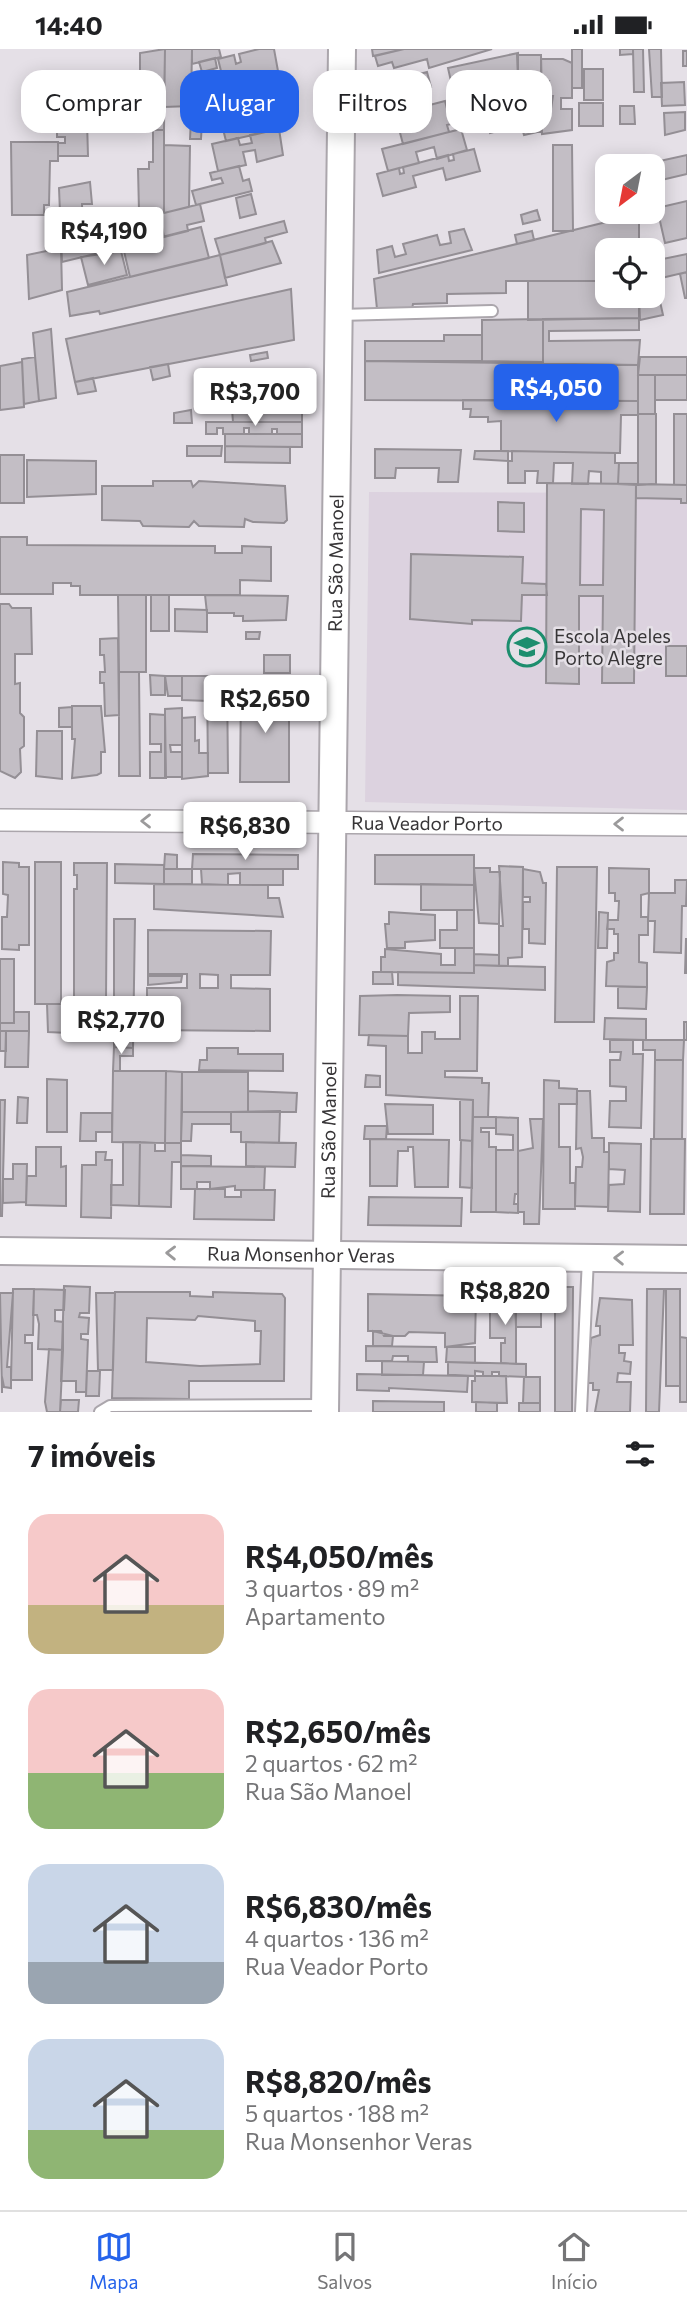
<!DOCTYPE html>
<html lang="pt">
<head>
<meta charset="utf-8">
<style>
	:root { --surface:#fff; --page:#f2f2f2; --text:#202124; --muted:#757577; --line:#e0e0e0; --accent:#2563eb }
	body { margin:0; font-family:Commissioner,sans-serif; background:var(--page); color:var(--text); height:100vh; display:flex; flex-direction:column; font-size:26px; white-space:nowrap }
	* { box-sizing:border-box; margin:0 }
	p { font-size:23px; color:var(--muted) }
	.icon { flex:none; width:38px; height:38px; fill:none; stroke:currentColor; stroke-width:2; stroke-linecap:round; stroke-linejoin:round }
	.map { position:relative; height:1363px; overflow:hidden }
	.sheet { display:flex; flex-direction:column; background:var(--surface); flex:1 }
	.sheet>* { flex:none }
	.top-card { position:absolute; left:21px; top:21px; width:646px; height:63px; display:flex; gap:14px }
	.needle { width:46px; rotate:212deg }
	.buttons { position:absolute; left:595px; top:105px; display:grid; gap:14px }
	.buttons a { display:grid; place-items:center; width:70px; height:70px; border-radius:14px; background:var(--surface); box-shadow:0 4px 18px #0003; font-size:35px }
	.price { position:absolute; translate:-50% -60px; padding:0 16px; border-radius:7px; background:#fff; color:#222; font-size:23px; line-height:46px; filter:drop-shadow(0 2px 4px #0008) }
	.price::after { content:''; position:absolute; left:50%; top:42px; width:21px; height:16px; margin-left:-10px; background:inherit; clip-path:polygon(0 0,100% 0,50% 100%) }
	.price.on { background:var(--accent); color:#fff }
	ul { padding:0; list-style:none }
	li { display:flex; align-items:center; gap:21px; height:175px; padding:0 28px }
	li span { display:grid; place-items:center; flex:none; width:196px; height:140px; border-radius:21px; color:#555 }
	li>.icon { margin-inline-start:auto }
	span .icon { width:84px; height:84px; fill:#fffc; stroke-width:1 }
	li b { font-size:30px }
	h2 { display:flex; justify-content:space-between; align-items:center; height:84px; padding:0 28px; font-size:30px }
	.pill { padding:0 24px; border-radius:21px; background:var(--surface); box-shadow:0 4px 18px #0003; font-size:24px; line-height:63px }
	.pill.on { background:var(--accent); color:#fff }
	.status { display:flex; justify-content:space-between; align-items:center; height:49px; padding:0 35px; background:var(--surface); direction:ltr }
	.status svg { height:19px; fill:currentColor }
	.dock { display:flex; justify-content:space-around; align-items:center; height:98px; border-top:2px solid var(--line); background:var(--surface); font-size:19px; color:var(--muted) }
	.dock a { display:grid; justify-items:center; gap:4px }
	.dock .on { color:var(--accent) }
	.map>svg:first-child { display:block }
	.built { fill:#dcd2df }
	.building { fill:#c3bec5; stroke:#948f95; stroke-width:2; fill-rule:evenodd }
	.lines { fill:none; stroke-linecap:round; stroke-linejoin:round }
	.service-casing { stroke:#aba6ac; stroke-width:14 }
	.minor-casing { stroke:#aba6ac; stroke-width:24 }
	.tertiary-casing { stroke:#aba6ac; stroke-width:30 }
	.service { stroke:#fff; stroke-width:10 }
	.minor { stroke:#fff; stroke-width:21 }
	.tertiary { stroke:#fff; stroke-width:26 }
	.oneway { stroke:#9b9a9b }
	.labels { text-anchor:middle; stroke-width:5; stroke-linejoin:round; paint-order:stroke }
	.street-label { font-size:19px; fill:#373537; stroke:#e5e0e7 }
	.poi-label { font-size:19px; fill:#373537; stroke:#e5e0e7; text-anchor:start }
</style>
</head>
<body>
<div class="status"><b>14:40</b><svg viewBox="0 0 49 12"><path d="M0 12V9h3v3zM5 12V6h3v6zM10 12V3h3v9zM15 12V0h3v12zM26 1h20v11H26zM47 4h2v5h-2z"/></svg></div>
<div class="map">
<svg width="687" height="1363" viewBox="0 0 687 1363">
	<rect width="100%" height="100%" fill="#e5e0e7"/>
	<path class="built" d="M369,443l318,1v317l-322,-8z"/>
	<path class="building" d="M165,0l-1,81h-19v-17h-6l1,-16h5v-19h-5v-25z
		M165,0h27l-1,57 -27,1z
		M192,0h27l2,8 -29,7z
		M259,0h15l4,22 -54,12 -6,-24 16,-4 2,9 5,-2 -2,-8z
		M372,0h32l-31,7z
		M404,0h88l-63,19 -2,-9 -33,9 -2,-6 -14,4 -3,-10z
		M572,0h10v39h-10z
		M620,0h13v5l-13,1z
		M633,0h10l1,43h-10z
		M649,0h12l1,48h-10z
		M683,2h4v15h-4z
		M518,4v35l-63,11 -7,-31z
		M517,6h24l1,47h-12v8l-12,3v-29h5v-7l-5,1z
		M215,9l2,10 -15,4 -3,-10z
		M541,10h22l9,4v35h-11v11h11v21l-30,4 -1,-19h9l3,-19h-12v-12h7l1,-3h-8z
		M584,20h19v31h-19z
		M427,23l4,15 -5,1 5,17 -31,8 -7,-32z
		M64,25h23v47h-23z
		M272,25l6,26 -22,5 -3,-11 -7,1 2,12 -24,5 -6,-26z
		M684,33l1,23 -23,1 -1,-23z
		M518,39v25l-18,6 -2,-28z
		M203,40l7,26 -19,4v-27z
		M277,52l6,27 -57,13 -5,-20 29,-7 -2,-7z
		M445,52l6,23 -4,1 2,7 -46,12 -8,-30z
		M579,54h24v23h-24z
		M620,57h14l1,18h-15z
		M541,58l1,24 -18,4 -6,-21z
		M685,63v18l-20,5 -1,-22z
		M207,67l1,5 -6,1 -1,17h-11l1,-20z
		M503,69l2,11 -15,4 -3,-11z
		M87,72l1,35h-30v-13h7v-6h-8v-15z
		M279,80l4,26 -26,7 -2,-12 -12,2 3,13 -28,6 -6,-27 26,-6 2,7 12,-2 -2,-8z
		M461,80l6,21 -30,9 -3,-12 -18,5 3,11 -31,8 -6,-22z
		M153,81h11v83l-25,-2 -1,-42h11v-7h4z
		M11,93h47v19h-8l-1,44h-5v10h-32z
		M164,96l26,1 -1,61 -25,6z
		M553,96h19l1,86h-20z
		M474,100l6,22 -34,9 -3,-12 -30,8 3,11 -33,9 -6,-22 22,-6 1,6 4,-1 -1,-6 45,-12 1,6 5,-1 -1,-6z
		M687,106v19l-34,8v-16h-16z
		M239,117l4,15 6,-2 3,12 -56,14 -4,-14 31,-8 -2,-5 -9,2 -2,-7z
		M90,133l2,22h-10l1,34 12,-1v17l-33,8 -3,-74z
		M251,145l5,20 -16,4 -4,-20z
		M687,152v37l-22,5 -8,-35z
		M200,155l4,17 -17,4 1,6 -24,6 -3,-15 -22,-1v-10l25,2z
		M537,161l3,10 -17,4 -2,-9z
		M619,163h14l1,4 -14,3z
		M639,165v36h-32v31h-101v12l-59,1v9l-34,1 -1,5h-35l-3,-30z
		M284,172l3,11 -22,6 1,5 -46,12 -5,-16z
		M201,178l8,31 -79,19 -7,-30z
		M464,180l8,21 -93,23 -2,-23 15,-4 3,11 11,-3 -3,-10 34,-9 3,10 11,-2 -2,-11z
		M532,182l2,9 -17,4 -2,-9z
		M272,192l9,22 -56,15 -5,-23z
		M61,199l1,42 -33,9 -2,-44z
		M121,202l6,24 -39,10 -7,-28z
		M687,205v18l-34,8v-19z
		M220,206l7,30 -127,29 -1,-3 -29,5 -3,-24z
		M687,223v26h-2l-5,-24z
		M655,230l8,36 -23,5 -1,-24h14z
		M528,232h79v15h32v22l-111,2z
		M291,240l3,51 -219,42 -9,-43z
		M639,269v12l-90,1v10l91,-1 -2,25h-95v-46z
		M543,270v43l-61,-1v-41z
		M51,280l5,69 -17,3 -6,-68z
		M444,286h38v26h-117v-20h79z
		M267,303l1,6 -17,3 -1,-6z
		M35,308l4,44 -15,3 -2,-45z
		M640,308h47v18h-49z
		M365,312l273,4v36l-273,-1z
		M22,313l2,45 -24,3v-44z
		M168,315l2,12 -17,4 -3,-13z
		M638,326h17v39h-17z
		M655,326h32v25h-32z
		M93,329l3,13 -18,3 -3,-12z
		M302,351v22h-69l-1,-13h16v-6z
		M463,351l175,1v14h-17l-1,38 -119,-2v-30l-13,1v-5h-18l1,-8h-8z
		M191,361l1,13h-18v-10z
		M638,365h18v70l-18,1z
		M674,365h13v71h-13z
		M206,373h96v12h-25v-5h-5v5h-23v-6h-5v6h-21v-6h-6v6h-11z
		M225,385h77v13l-77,-1z
		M187,397h35l-1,10h-34z
		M225,397l65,1v16l-65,-1z
		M375,400l86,1 -3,32h-20l1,-14h-43l-1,10h-20z
		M475,402h33v10l-34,-2z
		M512,402l103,2v10h4l-1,21h-17v-12l-12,-1 -1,13h-16l1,-21h-19l-1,20h-16l1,-12h-13v12h-17v-22h4z
		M0,406h24v48h-24z
		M27,411l69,1v33l-69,3z
		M619,414h19v22l-20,-1z
		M153,432h38l2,6 6,-6 86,5 2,34 -3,3 -31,-1 -8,-3 -1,8 -45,-1 -5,-5 -5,6 -46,-1 -3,-5 -38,-1v-34h51z
		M547,434l89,1 -2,199h-32l1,-87h-24v88l-33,-1zM581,460l23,1 -1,75h-23z
		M636,435l51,1v18h-6v-4l-45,-1z
		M498,453l26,1v29l-26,-1z
		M0,488h27v8l188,1v7h27v-7l29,1v34l-31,-1v15h-160v-9h-9v-3h-18v11h-53z
		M411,505l112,3 -1,26 24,1 1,11h-25l-1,26 -49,-1v4l-62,-5z
		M118,546h28v77h-27z
		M151,546h18v36h-18z
		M205,546l83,1 -2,24 -43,1v-5h-9v-3h-27z
		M0,555h9l3,4h19l1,46h-17v30l5,-1v30l4,4v29l-4,3 1,23 -6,6 -15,-7z
		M175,560l32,1v22l-32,-1z
		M246,583h14l-1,7h-13z
		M118,589l1,77 -14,1 -1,-33h-4v-11h5l-1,-17h-4v-16z
		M666,597h21v30h-21z
		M264,606h26v18h-26z
		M119,623h20l1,104h-21z
		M150,626l15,1v19h-14z
		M165,627h17v20h-14z
		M182,627h25l1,25 -26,-1z
		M207,627l20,1 1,96h-20z
		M241,638l48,1v94h-49z
		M72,657h29l4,46h-4v21l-4,2 -25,3 3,-39h-3z
		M72,658v20h-13v-19z
		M182,659v37h-12l1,7h11v25h-17v-68z
		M150,665l15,1 1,63h-16v-26h11v-8h-11z
		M195,668v24l4,-1v13h9v23l-26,3v-61z
		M37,682h25v48l-26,-3z
		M165,805l12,1v14h-13z
		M193,805l105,1v14h-106z
		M375,806h99v30l-99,-1z
		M3,813l16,1v4h10v78h-10v5l-17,-1v-32h5l1,-22 -5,-1z
		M35,813h26v142h-26z
		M74,814h33l-1,137h-3l-1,12h5v16h-16v-5h-17l5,-23h-5v-111h3v-14h-3z
		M115,815l49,1v19l-49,-1z
		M499,817l24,1 -1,90 -14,1v8h-9v-40h4z
		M557,818h40l-3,155h-39z
		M474,819h16v4h10l-1,52 -20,-1z
		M609,819l40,1v24l-8,2v22h7v18h-9v27l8,1v24l-41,-1 1,-24 7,-2v-7h4v-19h-4v-5h-7l1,-9h10l1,-19h-4v-8h-6z
		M164,820h28v15h-28z
		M201,820h82v16h-43v-12l-12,1v11l-26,-1z
		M523,820l17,3 3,11h3l-1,61 -16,-1v-14h-6v-27h7v-5h-7z
		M675,831h12l-1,26h-4l-1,47 -27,-1 1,-31h-7l1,-28h26z
		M154,835l114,1v13h11l4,19 -129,-8z
		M421,835l53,1v25h-53z
		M457,861h17v38h-34v-18h17z
		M389,863l46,3v25l-30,2v6h-18l-2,-24h4z
		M599,863l9,1 -1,35h-9z
		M114,870h21l-2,129 -19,-1z
		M148,881l123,1 -1,44h-39v13l39,1v42l-123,-1v-42h40v-14h-39zM200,925l18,1v13h-18z
		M686,890h1v34h-2z
		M455,899h19v25l-93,-1v-15h4v-8l56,5v11h14z
		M474,905l25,1v11l-25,-1z
		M0,910h14v64h-14z
		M474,916l71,2v23l-147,-5v-13l76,1z
		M373,923h19l1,12h-20z
		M148,927h34l-1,6 -33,3z
		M618,938h29l-1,22 -28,-1z
		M397,946l53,1v16l-41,1 -1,23 -49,-1 1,-39z
		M460,947h18l-1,75h-32v6l37,1v5h7l-1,34h-15v-17l-87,-5v-49l-18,-1 1,-10 39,1v17h14v-21h13v7h25z
		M47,955h21v29l-20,-1z
		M14,963h15v19h-29v-8h14z
		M605,969l41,1v21l-42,-1z
		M684,973h3v18h-3z
		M0,982h6v20h-6z
		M6,982h23l-1,36h-23z
		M610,991h23v14h10l-2,74 -32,-1 1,-26h16v-14l-16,-1v-26h10l1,-8h-11z
		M643,991h41l-1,20h-28v-10h-12z
		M114,998l19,1v8h-13v15h-7z
		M207,999h31v6h45v17l-84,-1 1,-10h7z
		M655,1011h28l-1,79h-28z
		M113,1022h53l-1,72 -53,-1z
		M166,1022l16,1 -1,71h-16z
		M182,1023h66v40h-66z
		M366,1026l14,1v11h-15z
		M47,1030l20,1v52h-20z
		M544,1031l15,1v7l18,1v15h-18v43h11v36h5v26h-32z
		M248,1042l49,2 -1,19h-48z
		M577,1042h13l2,47h12v14h5l-1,55 -33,-1 1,-39h6l1,-10 -2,-9 -5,1z
		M18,1048l10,1 -1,25h-10z
		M0,1051h5l-3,116h-2z
		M460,1051h13l-1,41 -12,-1z
		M385,1055l48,1v29h-45z
		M280,1062l-1,32 -38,-1v-10h-10v-20z
		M182,1063h49v12h-39l-1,17h-10z
		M81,1064h31v19h-16v9h-16z
		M473,1068h23v11h-15v4h8v15h7v65h-25z
		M496,1068l22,1v76h-3l-1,10h4v9l-22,-1v-62h17v-15l-17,-1z
		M530,1070h13l-4,105h-15v-12h-6v-61l15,-3z
		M365,1077h22l-1,13h-22z
		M370,1090l79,1 -1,47h-33l-2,-40h-5v4h-10l-1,35h-27z
		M651,1090h34l-1,75h-34z
		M461,1091l11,1v47l-12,-1z
		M123,1093h17l-1,64 -28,-1v-20h12z
		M140,1093l15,1v8h10v-8h16v19h-9l-1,45 -32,-1z
		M246,1093l50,1 -1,24 -49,-1z
		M609,1094l32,1 -1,68 -32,-1 1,-26 15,-1 1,-14 -16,-1z
		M36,1098h25v20l5,-1v40l-40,-1 1,-29h9z
		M96,1103h10l-1,8h7l-1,58 -30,-1 1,-52h14z
		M181,1106l30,1v10h-30z
		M13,1115h14l-1,38 -23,1v-24h10z
		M181,1117l84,1 -1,23h-29v-4l-25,3v-7h-13v7h-16z
		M195,1140h30v8h16v-7h34l-1,30 -80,-1z
		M369,1148l93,1 -1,28 -93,-1z
		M64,1237l26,1 -1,26h-9l-1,4 10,1 -1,16h-7v5l7,1 -2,52h-10v-11h-15z
		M555,1238h18l-1,125h-17z
		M13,1240h21l-1,46h-8v8h7v37h-21z
		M34,1240l31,1 -1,20h-9v11l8,1v28l-25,-1 1,-25 -2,-9h-4z
		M647,1240h17l-5,123h-13z
		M666,1240h14v97h-14z
		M115,1243h75v4l23,1v-5l69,2 3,4 -1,83h-95v18l-77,-1z
		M0,1244h13l-6,74h4v21l-7,-1 -2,-10v16z
		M96,1244h19l-2,77h-15z
		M368,1245l108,2 -1,47 -30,4v-14l-36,-1 -4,4h-21l-3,-5h-13z
		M490,1249h26v66l-15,-1v-20h4v-5h-15z
		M600,1249l32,2 1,45h-14v8h6l-1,8 7,1 -1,12 -12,-1 -1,9h14l-1,30h-35l4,-22h-6v-7h-6l4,-45 9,-3v-9h-4z
		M515,1251l26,2v25h-25z
		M198,1267l57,5v10h6l-1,33 -60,2 -54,-4 1,-44 48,2z
		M373,1282l20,5 -1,10h-19z
		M680,1288l7,1v64h-7z
		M366,1297l70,1 1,15h-29v-6h-15l-1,5h-26z
		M447,1298h28v16l-29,-1z
		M49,1300l14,1 -3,62h-13l-2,-10z
		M382,1312l42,1 -1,13h-41z
		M448,1313l78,2v13l-27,-1v-4h-7v4h-9v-4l-8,-1v5l-27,-1z
		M87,1322h13l-1,25h-13z
		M357,1325l111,2 -1,16 -78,-4v3l-32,-1z
		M475,1327h31l1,27 -35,-1v-21h3z
		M524,1328h16v26h-17z
		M61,1351h18l-1,12h-18z
		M373,1352l71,1v10h-71z
		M476,1353l21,1v9h-21z
		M519,1354h21v9h-21z"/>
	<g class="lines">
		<defs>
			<path id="service" d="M339,266l153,-4
				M100,1363l10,-6 216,-1
				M581,1363l7,-154"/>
			<g id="minor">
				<path id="s1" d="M0,771l687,5"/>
			</g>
			<g id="tertiary">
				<path id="s2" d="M0,1202l687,8"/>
				<path id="s3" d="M325,1363l17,-1363"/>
			</g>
		</defs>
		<use href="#service" class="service-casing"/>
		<use href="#minor" class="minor-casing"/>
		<use href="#tertiary" class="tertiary-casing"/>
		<use href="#service" class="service"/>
		<use href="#minor" class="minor"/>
		<use href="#tertiary" class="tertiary"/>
	</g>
	<defs><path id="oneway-chevron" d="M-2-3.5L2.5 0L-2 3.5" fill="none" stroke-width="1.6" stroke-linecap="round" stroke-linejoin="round" transform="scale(1.75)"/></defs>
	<g class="oneway">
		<use href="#oneway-chevron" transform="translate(146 772) rotate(-180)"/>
		<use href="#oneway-chevron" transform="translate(619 775) rotate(-180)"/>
		<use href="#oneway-chevron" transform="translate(171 1204) rotate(-179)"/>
		<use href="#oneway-chevron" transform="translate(619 1209) rotate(-179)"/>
	</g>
	<defs>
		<symbol id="school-ring" viewBox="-11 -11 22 22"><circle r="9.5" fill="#e5e0e7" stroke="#1d8e6e" stroke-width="1.5"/><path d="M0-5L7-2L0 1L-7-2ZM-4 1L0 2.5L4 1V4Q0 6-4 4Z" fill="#1d8e6e"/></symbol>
	</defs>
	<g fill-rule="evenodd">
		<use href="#school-ring" x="505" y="576" width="44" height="44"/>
	</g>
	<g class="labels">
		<g class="street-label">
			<text dy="7" stroke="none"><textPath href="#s3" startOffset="849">Rua São Manoel</textPath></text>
			<text dy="7" stroke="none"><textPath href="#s1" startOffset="427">Rua Veador Porto</textPath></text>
			<text dy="7" stroke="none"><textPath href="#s3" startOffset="282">Rua São Manoel</textPath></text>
			<text dy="7" stroke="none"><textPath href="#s2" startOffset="301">Rua Monsenhor Veras</textPath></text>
		</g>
		<g class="poi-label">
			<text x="554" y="594">Escola Apeles<tspan x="554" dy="22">Porto Alegre</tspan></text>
		</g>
	</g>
</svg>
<div class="buttons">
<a><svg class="needle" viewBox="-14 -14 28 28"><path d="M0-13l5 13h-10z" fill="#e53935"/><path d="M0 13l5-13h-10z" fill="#757577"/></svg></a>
<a><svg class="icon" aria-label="locate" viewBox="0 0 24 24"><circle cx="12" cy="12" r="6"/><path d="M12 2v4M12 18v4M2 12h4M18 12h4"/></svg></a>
</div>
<b class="price" style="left:104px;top:218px">R$4,190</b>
<b class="price on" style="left:556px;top:375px">R$4,050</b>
<b class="price" style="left:255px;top:379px">R$3,700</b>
<b class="price" style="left:265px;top:686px">R$2,650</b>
<b class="price" style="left:245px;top:813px">R$6,830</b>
<b class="price" style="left:121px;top:1007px">R$2,770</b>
<b class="price" style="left:505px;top:1278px">R$8,820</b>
<div class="top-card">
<a class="pill">Comprar</a>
<a class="pill on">Alugar</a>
<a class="pill">Filtros</a>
<a class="pill">Novo</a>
</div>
</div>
<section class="sheet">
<h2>7 imóveis<svg class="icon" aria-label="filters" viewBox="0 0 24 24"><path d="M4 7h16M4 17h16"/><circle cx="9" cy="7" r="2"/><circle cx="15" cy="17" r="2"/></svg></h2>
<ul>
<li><span style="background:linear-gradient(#f6c9c9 65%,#c2b280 0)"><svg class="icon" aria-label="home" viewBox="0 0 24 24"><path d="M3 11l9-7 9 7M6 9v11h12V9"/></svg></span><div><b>R$4,050/mês</b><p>3 quartos · 89 m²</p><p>Apartamento</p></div></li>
<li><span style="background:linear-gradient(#f6c9c9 60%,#8fb573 0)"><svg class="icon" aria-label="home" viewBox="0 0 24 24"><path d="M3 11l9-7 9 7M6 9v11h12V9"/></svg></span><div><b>R$2,650/mês</b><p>2 quartos · 62 m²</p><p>Rua São Manoel</p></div></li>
<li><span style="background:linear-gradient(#c9d6e8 70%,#9aa5b1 0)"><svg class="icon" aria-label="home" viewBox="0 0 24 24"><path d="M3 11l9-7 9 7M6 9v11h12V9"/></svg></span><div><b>R$6,830/mês</b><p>4 quartos · 136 m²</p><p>Rua Veador Porto</p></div></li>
<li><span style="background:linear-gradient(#c9d6e8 65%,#8fb573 0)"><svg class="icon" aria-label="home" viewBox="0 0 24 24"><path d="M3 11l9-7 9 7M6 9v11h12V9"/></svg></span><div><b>R$8,820/mês</b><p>5 quartos · 188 m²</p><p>Rua Monsenhor Veras</p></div></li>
</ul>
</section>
<nav class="dock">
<a class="on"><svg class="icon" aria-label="map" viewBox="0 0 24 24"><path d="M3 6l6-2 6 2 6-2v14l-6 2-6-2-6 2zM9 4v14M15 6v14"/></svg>Mapa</a>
<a><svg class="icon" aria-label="saved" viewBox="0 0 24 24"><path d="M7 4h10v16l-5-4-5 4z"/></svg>Salvos</a>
<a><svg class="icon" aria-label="home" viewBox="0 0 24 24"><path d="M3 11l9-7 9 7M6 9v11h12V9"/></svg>Início</a>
</nav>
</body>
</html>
